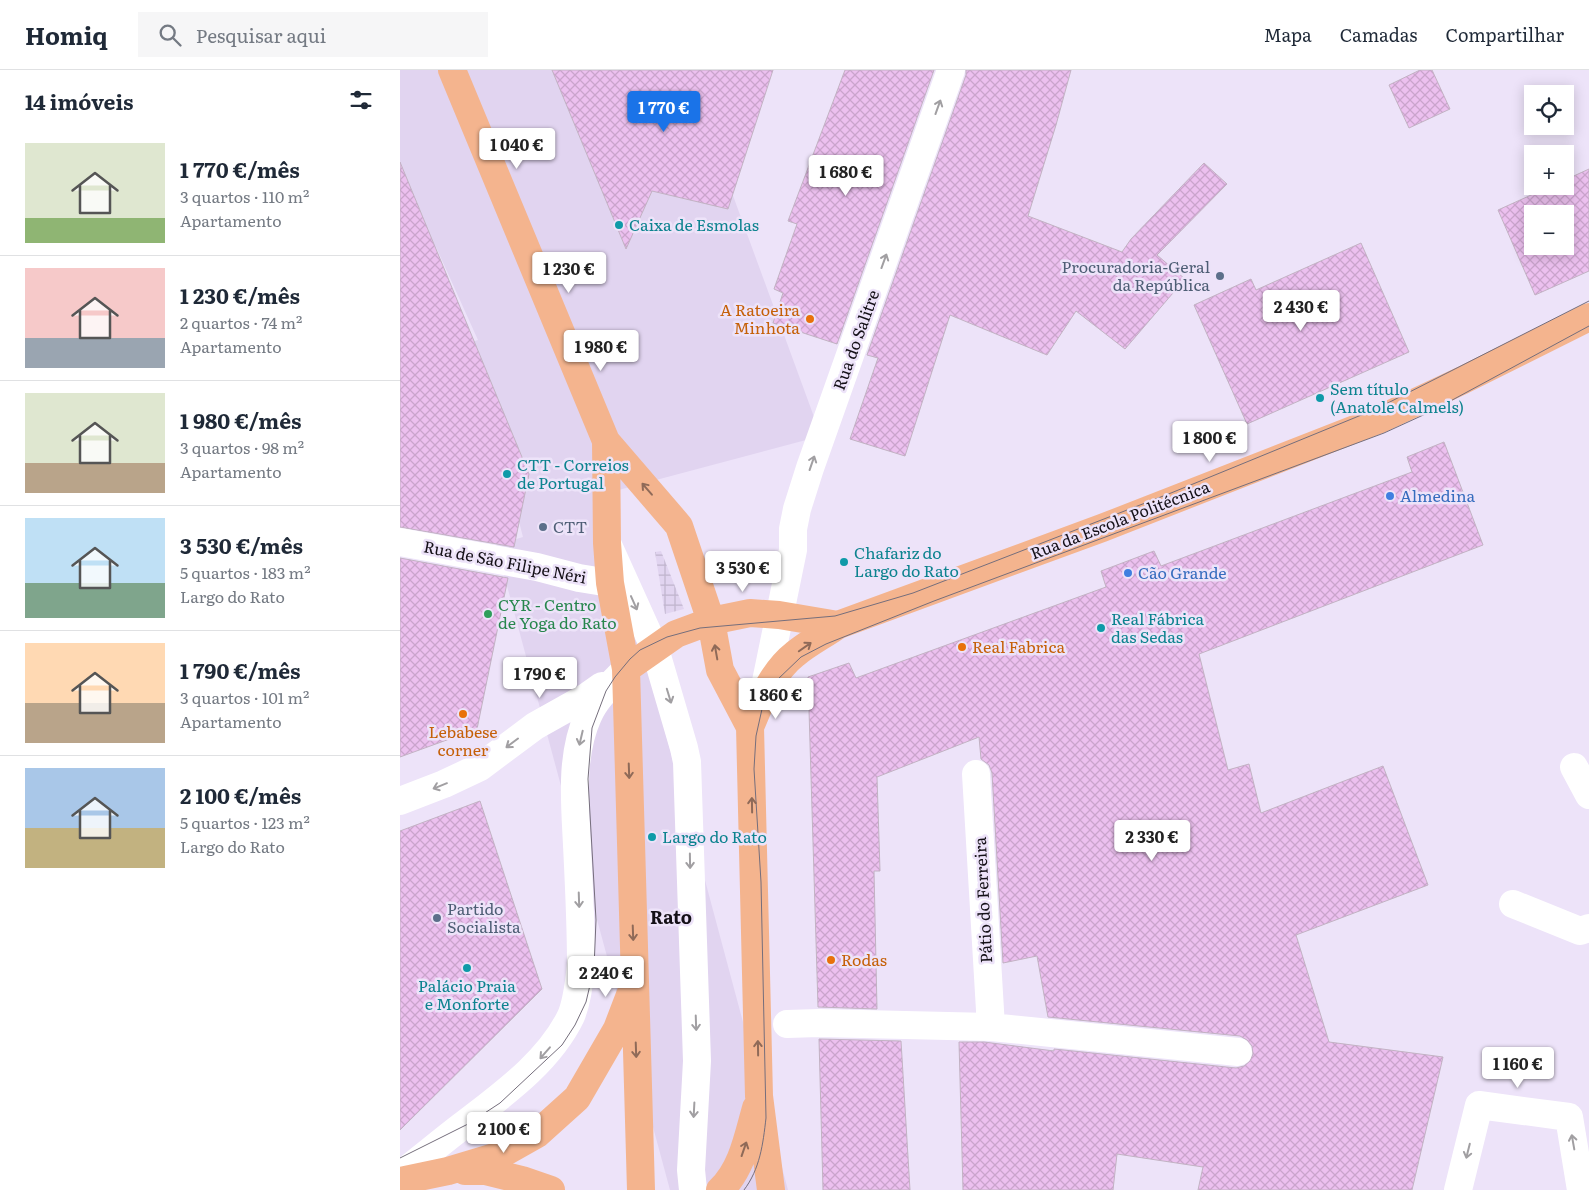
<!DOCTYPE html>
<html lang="pt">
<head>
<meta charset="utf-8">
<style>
	:root { --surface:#fff; --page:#f6f6f7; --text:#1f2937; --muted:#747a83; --line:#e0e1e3; --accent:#1a73e8 }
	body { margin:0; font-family:Literata,serif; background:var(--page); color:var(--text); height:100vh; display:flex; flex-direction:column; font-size:19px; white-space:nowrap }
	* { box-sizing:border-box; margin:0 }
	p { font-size:16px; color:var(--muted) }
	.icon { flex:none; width:28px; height:28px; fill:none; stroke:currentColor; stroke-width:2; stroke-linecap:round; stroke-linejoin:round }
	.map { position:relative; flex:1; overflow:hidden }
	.side { display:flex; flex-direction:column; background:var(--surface); width:400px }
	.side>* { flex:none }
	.fabs { position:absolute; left:1124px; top:15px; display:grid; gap:10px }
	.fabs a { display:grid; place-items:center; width:50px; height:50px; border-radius:0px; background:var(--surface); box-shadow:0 2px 12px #0003; font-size:25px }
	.price { position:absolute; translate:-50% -42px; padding:0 11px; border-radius:5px; background:#fff; color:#222; font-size:16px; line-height:32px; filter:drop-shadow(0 1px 2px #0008) }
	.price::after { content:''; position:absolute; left:50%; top:30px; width:15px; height:11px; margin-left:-8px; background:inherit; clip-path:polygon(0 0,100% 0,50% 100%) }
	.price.selected { background:var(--accent); color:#fff }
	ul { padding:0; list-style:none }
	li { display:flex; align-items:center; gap:15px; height:125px; padding:0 25px }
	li+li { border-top:1px solid var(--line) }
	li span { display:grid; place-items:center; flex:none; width:140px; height:100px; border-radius:0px; color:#555 }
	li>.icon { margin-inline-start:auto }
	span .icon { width:60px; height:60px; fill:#fffc; stroke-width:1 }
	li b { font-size:21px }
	h2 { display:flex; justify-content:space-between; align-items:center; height:60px; padding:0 25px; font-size:21px }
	header { display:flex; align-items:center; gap:30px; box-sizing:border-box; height:70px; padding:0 25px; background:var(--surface); border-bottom:1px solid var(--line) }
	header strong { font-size:24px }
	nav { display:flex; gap:28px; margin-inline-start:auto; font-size:18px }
	.search { width:350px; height:45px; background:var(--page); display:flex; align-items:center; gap:12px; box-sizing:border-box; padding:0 18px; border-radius:0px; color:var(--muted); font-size:19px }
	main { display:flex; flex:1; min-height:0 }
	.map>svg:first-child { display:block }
	.built { fill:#e1d4f0 }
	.industrial { fill:url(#industrial-grid) }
	.building { fill:url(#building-cross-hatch); stroke:#c2b2c3; fill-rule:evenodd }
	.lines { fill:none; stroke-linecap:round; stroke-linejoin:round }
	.minor { stroke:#fff; stroke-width:28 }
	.major { stroke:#f4b48e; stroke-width:28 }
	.tram { stroke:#756e7c; stroke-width:1 }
	.oneway { stroke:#a19fa2 }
	.oneway2 { stroke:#8f6a58 }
	.culture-dot { fill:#0f9aa8; stroke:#ede3f9; stroke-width:2 }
	.service-dot { fill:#5c6f8a; stroke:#ede3f9; stroke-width:2 }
	.food-dot { fill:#e8710a; stroke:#ede3f9; stroke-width:2 }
	.shop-dot { fill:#3f7fe0; stroke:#ede3f9; stroke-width:2 }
	.leisure-dot { fill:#2e9e5b; stroke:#ede3f9; stroke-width:2 }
	.labels { text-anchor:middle; stroke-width:5; stroke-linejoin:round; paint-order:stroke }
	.culture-label { font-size:16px; fill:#0d838f; stroke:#ede3f9; text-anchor:start }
	.service-label { font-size:16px; fill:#4e5e75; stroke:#ede3f9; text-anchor:start }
	.food-label { font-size:16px; fill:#c56008; stroke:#ede3f9; text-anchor:start }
	.street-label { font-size:16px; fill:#141017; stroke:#ede3f9 }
	.shop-label { font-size:16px; fill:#366cbe; stroke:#ede3f9; text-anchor:start }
	.leisure-label { font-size:16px; fill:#27864d; stroke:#ede3f9; text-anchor:start }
	.neighbourhood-label { font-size:18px; font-weight:bold; fill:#141017; stroke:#ede3f9 }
</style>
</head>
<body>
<header>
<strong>Homiq</strong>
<div class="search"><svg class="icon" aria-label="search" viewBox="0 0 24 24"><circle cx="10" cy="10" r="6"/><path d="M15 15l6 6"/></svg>Pesquisar aqui</div>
<nav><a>Mapa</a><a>Camadas</a><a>Compartilhar</a></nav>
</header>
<main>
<section class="side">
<h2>14 imóveis<svg class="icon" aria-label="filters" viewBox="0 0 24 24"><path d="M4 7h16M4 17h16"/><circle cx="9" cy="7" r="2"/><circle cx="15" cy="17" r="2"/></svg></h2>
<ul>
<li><span style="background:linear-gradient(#dfe7d0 75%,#8fb573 0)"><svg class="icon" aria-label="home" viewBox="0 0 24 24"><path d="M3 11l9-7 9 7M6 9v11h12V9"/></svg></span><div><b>1 770 €/mês</b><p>3 quartos · 110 m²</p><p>Apartamento</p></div></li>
<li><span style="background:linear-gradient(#f6c9c9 70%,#9aa5b1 0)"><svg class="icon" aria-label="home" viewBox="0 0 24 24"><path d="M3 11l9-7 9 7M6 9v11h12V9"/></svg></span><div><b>1 230 €/mês</b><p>2 quartos · 74 m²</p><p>Apartamento</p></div></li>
<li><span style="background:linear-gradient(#dfe7d0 70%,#b9a48a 0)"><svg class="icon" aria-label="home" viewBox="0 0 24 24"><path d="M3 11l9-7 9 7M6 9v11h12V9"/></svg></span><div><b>1 980 €/mês</b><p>3 quartos · 98 m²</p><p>Apartamento</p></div></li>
<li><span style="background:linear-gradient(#bfe0f5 65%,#7fa58c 0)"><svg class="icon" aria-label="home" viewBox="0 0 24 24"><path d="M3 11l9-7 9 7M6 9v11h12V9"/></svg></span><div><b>3 530 €/mês</b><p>5 quartos · 183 m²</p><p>Largo do Rato</p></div></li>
<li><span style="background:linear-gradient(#ffd9b3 60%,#b9a48a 0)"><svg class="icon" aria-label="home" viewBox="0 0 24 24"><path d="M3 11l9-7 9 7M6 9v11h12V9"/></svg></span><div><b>1 790 €/mês</b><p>3 quartos · 101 m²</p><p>Apartamento</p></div></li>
<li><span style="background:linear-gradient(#a9c7e8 60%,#c2b280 0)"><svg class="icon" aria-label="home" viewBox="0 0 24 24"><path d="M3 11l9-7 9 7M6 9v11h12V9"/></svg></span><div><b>2 100 €/mês</b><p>5 quartos · 123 m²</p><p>Largo do Rato</p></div></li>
</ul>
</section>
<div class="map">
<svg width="1189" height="1120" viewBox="0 0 1189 1120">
	<defs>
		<pattern id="industrial-grid" width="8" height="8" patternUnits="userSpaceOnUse" patternTransform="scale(1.25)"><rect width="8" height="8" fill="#e1d4f0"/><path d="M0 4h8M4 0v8" fill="none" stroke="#c0b5cd"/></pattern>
		<pattern id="building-cross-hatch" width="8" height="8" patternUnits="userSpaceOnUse" patternTransform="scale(1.25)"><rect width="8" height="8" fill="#ecc0ef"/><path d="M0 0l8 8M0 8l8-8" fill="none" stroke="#caa4cc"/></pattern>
	</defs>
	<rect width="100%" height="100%" fill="#ede3f9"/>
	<path class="built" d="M0,0h287l134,366 -210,56 -2,30 179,668h-118l-174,-645 27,-8 -51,-195 6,-2 -42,-93 -36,-35z"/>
	<path class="industrial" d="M261,481l23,58 -19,5 -10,-62z"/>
	<path class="building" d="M152,0h221l-45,139 -76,-18 -26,58z
		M445,0h89l-97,274 -64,-21 10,-30 -9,-4 23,-65 -9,-3z
		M566,0h105l-15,55 -28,91 94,36 9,-13 73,-76 23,21 -70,71 28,24 -60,70 -49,-38 -29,44 -97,-40 -45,141 -55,-17 28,-81 -11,-3 99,-280z
		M1020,0h12l18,39 -41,19 -20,-43z
		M0,92l129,312 -15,73 -114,-20z
		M1189,99v102l-54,24 -37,-85 53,-24h14v-6zM1132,144h33v32h-33z
		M961,173l48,109 -162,72 -53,-119 57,-26 5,11z
		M1044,372l39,103 -284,109 29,116 21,-6 12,49 122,-47 45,119 -132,50 33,107 114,15 -31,133h-214l5,-23 -86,-13 -4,36h-150l-4,-148h25l70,9v-2l182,19 8,-2 6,-5 3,-7 -1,-8 -5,-6 -7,-4 -192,-19 -11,-61 -34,7 -11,-190 -3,-8 -8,-6 -2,-22 -102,40 3,94h-6l3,138 -59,-2 -10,-330 41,-14 7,15 250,-91 -5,-16 53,-20 7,15 251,-94 -5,-15z
		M0,488l108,20 -31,151 -77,28z
		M80,731l62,188 -142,141v-299z
		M419,969l82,2 9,149h-87z"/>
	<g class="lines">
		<path class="minor" d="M0,472l137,25 42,11 31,5
			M208,475l47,104 29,99 3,14 10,299 -6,109 2,20
			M363,626l30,-146v-21l4,-20 13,-41 141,-398
			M1174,697l15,28
			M576,704l15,253
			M0,731l44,-17 36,-17 55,-41 50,-28 17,-12
			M1113,834l67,27 9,-3
			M387,954l32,-1 172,4 247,25
			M0,1105c21,-16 41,-33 62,-49 40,-31 87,-64 109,-110 7,-17 8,-35 10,-52 0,-40 -2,-79 -4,-119 -2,-42 -7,-89 11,-129 8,-19 24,-32 38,-47
			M1058,1120l21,-85 90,12 12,73"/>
		<path class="major" d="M52,0l154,371 73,85 32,95 9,49 30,57 9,369 12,94
			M206,371l1,102 3,40 16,86 15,521
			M226,599l50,-35 35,-13 39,-8 29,2 59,10 264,-97 276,-108 85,-40 126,-63
			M350,657c11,-26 22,-55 45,-73 13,-11 29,-19 43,-29
			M65,1101h20l37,9 29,10
			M0,1111l48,-10 50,-15 39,-22 40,-36 40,-69 13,-34
			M320,1120c22,-20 28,-54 36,-82"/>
		<path class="tram" d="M0,1088l68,-34 32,-21 62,-58 13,-20 11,-23 8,-34 2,-48 -8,-141 4,-51 14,-37 9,-14 15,-18 10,-9 27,-13 33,-9 135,-12 78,-23 258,-100 205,-84 213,-108
			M344,1120c16,-21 19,-46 22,-72l-5,-236 -7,-113 2,-33 6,-27 15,-29 24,-23 25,-13 108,-43 450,-168 48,-22 157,-85"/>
	</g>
	<defs><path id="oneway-shaft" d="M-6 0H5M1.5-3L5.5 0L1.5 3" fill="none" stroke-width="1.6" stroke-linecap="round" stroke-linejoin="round" transform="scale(1.25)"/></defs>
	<g class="oneway">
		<use href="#oneway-shaft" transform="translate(538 37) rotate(-70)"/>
		<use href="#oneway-shaft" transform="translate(484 191) rotate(-70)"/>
		<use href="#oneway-shaft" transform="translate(412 393) rotate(-71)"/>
		<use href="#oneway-shaft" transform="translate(234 533) rotate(66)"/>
		<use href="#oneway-shaft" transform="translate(269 626) rotate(73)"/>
		<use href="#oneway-shaft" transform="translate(181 668) rotate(103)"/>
		<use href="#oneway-shaft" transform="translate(112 673) rotate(143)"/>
		<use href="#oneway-shaft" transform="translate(40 716) rotate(158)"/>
		<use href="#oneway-shaft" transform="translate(290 791) rotate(89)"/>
		<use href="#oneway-shaft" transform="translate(179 830) rotate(88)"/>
		<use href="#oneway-shaft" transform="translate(296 953) rotate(88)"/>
		<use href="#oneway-shaft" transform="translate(145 983) rotate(131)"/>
		<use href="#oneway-shaft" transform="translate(294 1040) rotate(93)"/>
		<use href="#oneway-shaft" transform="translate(1173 1072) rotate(-100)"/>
		<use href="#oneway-shaft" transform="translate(1068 1081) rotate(104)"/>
	</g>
	<g class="oneway2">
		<use href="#oneway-shaft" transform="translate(247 419) rotate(-131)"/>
		<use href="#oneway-shaft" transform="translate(405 577) rotate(-35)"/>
		<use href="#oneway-shaft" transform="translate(316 582) rotate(-100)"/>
		<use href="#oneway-shaft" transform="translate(229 701) rotate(88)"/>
		<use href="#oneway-shaft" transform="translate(352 735) rotate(-91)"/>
		<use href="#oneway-shaft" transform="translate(233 863) rotate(88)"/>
		<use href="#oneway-shaft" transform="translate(358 978) rotate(-91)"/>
		<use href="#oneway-shaft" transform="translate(236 980) rotate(88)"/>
		<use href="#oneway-shaft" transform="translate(344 1079) rotate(-71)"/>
	</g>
	<g class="culture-dot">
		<circle cx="219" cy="155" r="5"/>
		<circle cx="920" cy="328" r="5"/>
		<circle cx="107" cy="404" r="5"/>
		<circle cx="444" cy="492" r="5"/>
		<circle cx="701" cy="558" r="5"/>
		<circle cx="252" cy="767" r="5"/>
		<circle cx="67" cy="898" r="5"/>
	</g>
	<g class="service-dot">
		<circle cx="820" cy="206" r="5"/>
		<circle cx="143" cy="457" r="5"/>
		<circle cx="37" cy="848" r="5"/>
	</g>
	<g class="food-dot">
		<circle cx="410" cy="249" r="5"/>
		<circle cx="562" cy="577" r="5"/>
		<circle cx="63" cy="644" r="5"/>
		<circle cx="431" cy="890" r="5"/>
	</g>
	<g class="shop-dot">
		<circle cx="990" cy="426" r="5"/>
		<circle cx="728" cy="503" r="5"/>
	</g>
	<circle class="leisure-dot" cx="88" cy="544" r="5"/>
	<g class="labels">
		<g class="culture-label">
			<text x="229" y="161">Caixa de Esmolas</text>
			<text x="930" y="325">Sem título<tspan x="930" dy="18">(Anatole Calmels)</tspan></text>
			<text x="117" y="401">CTT - Correios<tspan x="117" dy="18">de Portugal</tspan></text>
			<text x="454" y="489">Chafariz do<tspan x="454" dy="18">Largo do Rato</tspan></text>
			<text x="711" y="555">Real Fábrica<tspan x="711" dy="18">das Sedas</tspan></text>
			<text x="262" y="773">Largo do Rato</text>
			<text x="67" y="922" text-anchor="middle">Palácio Praia<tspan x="67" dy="18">e Monforte</tspan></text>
		</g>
		<g class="service-label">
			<text x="810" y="203" text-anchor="end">Procuradoria-Geral<tspan x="810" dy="18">da República</tspan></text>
			<text x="153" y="463">CTT</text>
			<text x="47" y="845">Partido<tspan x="47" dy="18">Socialista</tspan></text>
		</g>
		<g class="food-label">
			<text x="400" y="246" text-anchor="end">A Ratoeira<tspan x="400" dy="18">Minhota</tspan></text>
			<text x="572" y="583">Real Fabrica</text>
			<text x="63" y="668" text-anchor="middle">Lebabese<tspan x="63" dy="18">corner</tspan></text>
			<text x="441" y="896">Rodas</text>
		</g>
		<g class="street-label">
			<text transform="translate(456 270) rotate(-70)" y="6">Rua do Salitre</text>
			<text transform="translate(720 450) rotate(-21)" y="6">Rua da Escola Politécnica</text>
			<text transform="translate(105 492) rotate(11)" y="6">Rua de São Filipe Néri</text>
			<text transform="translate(583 830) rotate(-93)" y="6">Pátio do Ferreira</text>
		</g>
		<g class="shop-label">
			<text x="1000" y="432">Almedina</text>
			<text x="738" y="509">Cão Grande</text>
		</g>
		<g class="leisure-label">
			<text x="98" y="541">CYR - Centro<tspan x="98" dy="18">de Yoga do Rato</tspan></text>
		</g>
		<g class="neighbourhood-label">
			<text x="271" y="854">Rato</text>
		</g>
	</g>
</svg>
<div class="fabs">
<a><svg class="icon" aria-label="locate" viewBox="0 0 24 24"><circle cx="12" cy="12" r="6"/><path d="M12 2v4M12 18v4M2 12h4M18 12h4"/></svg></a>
<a>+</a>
<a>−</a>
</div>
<b class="price selected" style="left:264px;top:63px">1 770 €</b>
<b class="price" style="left:117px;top:100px">1 040 €</b>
<b class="price" style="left:446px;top:127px">1 680 €</b>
<b class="price" style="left:169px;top:224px">1 230 €</b>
<b class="price" style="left:901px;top:262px">2 430 €</b>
<b class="price" style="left:201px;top:302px">1 980 €</b>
<b class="price" style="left:810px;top:393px">1 800 €</b>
<b class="price" style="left:343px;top:523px">3 530 €</b>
<b class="price" style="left:140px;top:629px">1 790 €</b>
<b class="price" style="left:376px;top:650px">1 860 €</b>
<b class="price" style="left:752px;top:792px">2 330 €</b>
<b class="price" style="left:206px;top:928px">2 240 €</b>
<b class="price" style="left:1118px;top:1019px">1 160 €</b>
<b class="price" style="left:104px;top:1084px">2 100 €</b>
</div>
</main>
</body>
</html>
